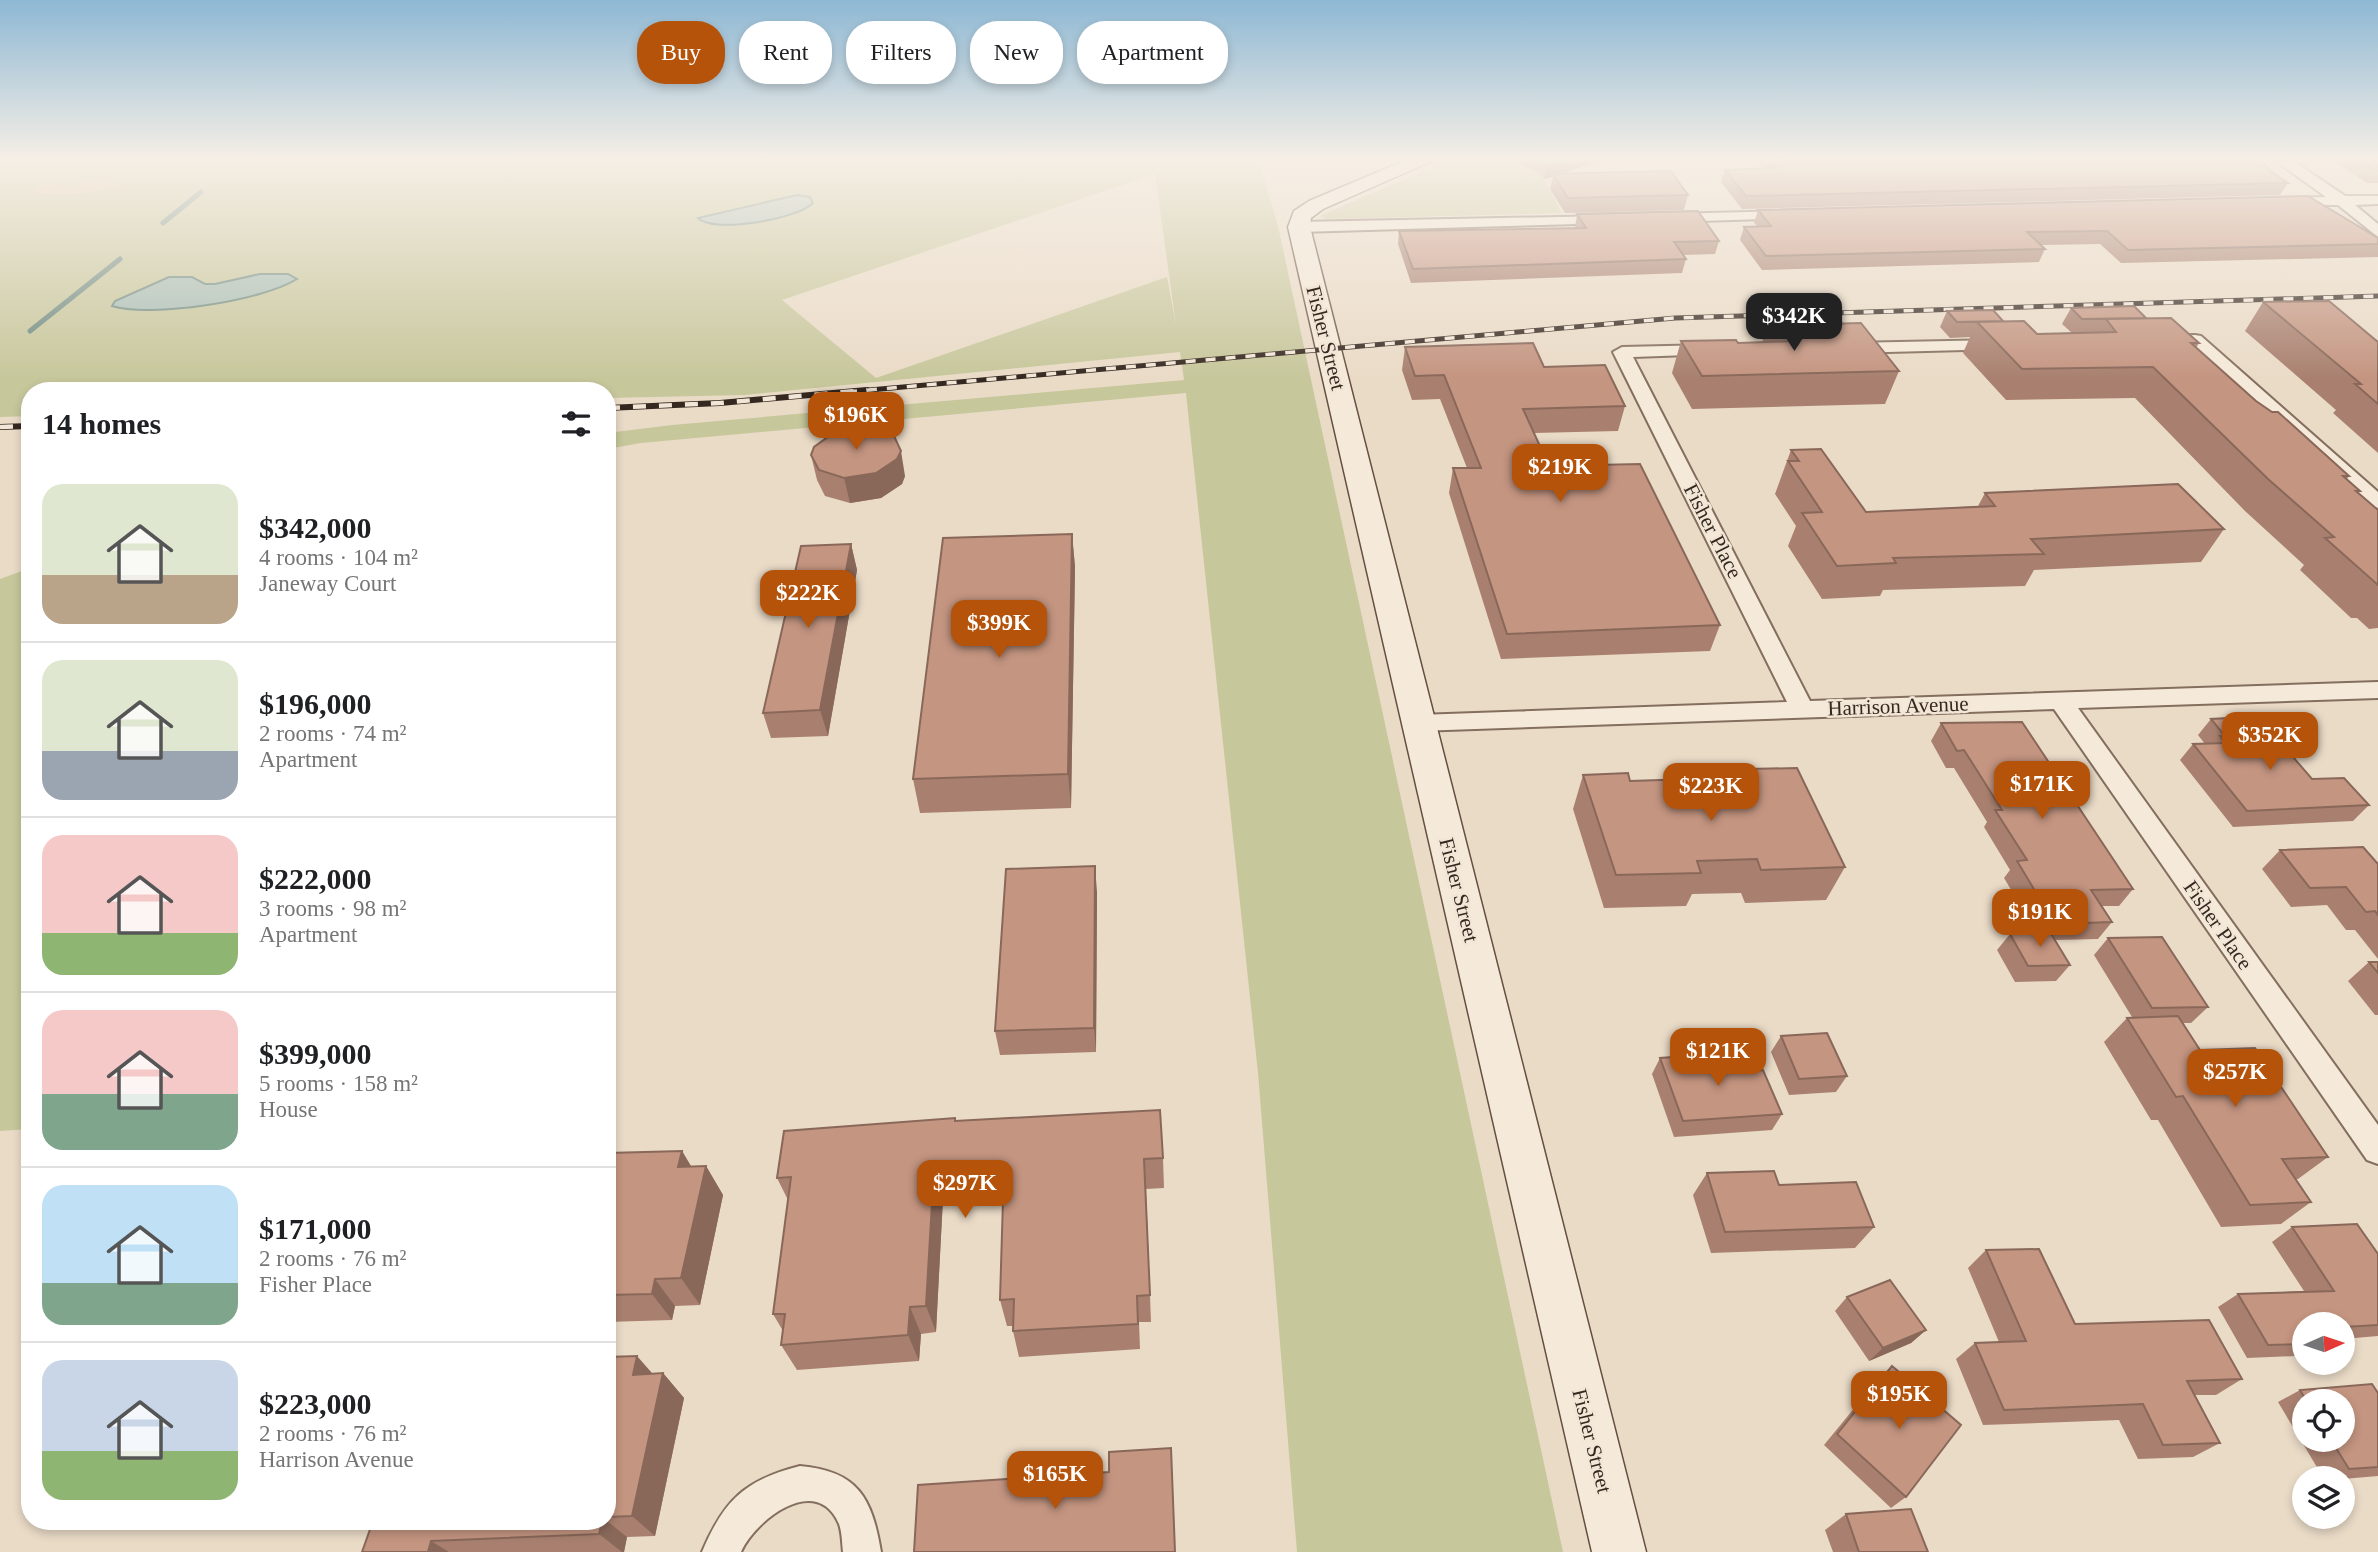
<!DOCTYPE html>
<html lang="en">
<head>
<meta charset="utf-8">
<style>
	:root { --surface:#fff; --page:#f6f6f6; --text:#202124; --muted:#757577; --line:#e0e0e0; --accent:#b45309 }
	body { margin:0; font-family:Georgia,serif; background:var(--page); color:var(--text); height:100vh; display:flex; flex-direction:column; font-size:26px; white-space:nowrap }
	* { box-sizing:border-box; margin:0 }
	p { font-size:23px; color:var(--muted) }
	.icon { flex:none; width:38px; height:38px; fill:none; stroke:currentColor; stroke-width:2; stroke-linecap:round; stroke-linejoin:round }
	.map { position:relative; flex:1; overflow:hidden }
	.details { position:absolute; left:21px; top:382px; width:595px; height:1148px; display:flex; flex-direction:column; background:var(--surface); border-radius:28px; box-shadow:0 4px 10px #0003 }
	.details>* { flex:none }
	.top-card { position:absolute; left:637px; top:21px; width:665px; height:63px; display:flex; gap:14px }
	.needle { width:46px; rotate:87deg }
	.fabs { position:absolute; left:2292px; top:1312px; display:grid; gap:14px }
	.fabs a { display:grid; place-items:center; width:63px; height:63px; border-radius:50%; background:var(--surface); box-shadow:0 4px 10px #0003; font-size:35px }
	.price { position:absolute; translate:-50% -60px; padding:0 16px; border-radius:14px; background:var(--accent); color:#fff; font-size:23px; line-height:46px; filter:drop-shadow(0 2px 4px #0008) }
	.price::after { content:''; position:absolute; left:50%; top:42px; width:21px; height:16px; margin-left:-10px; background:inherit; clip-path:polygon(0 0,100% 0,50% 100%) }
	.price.active { background:#222; color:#fff }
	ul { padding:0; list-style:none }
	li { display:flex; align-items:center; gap:21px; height:175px; padding:0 21px }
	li+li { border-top:2px solid var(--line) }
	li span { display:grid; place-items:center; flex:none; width:196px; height:140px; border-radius:21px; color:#555 }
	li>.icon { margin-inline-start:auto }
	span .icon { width:84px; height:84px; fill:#fffc; stroke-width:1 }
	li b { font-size:30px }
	h2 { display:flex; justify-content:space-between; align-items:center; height:84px; padding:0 21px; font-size:30px }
	.chip { padding:0 24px; border-radius:28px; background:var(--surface); box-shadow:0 4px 10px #0003; font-size:24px; line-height:63px }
	.chip.active { background:var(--accent); color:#fff }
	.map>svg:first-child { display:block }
	.green { fill:#c7c79c; fill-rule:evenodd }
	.sand { fill:#e3cca7 }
	.water { fill:#a8beb5; stroke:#6f8b81; stroke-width:2 }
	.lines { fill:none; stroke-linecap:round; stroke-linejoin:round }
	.stream { stroke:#6f8b81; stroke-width:5 }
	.street-casing { stroke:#846e5e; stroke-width:4 }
	.secondary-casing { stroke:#654f41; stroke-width:3 }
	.street { fill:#f5ead9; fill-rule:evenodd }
	.secondary { fill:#f5ead9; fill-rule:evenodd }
	.rail-far1-casing { stroke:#352820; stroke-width:5 }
	.rail-casing { stroke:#352820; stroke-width:6 }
	.rail-far1 { stroke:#f2e6d6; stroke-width:3.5; stroke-dasharray:10; stroke-linecap:butt }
	.rail { stroke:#f2e6d6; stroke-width:4.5; stroke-dasharray:13; stroke-linecap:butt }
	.wall { fill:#a9806f; fill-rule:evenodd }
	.shaded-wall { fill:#89685a }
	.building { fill:#c49581; stroke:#89685a; stroke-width:2 }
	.labels { text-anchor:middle; stroke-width:5; stroke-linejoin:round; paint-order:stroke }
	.street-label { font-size:21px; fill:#352820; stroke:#f2e6d6 }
</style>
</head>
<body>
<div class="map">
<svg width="2378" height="1552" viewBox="0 0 2378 1552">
	<rect width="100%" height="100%" fill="#eadbc7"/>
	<path class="green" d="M0,161h1259l19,65 285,1326h-266l-39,-479 -72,-680 -545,50 -34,6v-16l65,-8 512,-45 -4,-28 -435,43 -138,3v-8h-577v26l-30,1zM1155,174l21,151 -9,-48 -291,101 -94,-78z
		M1446,161h62l34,14 20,38 -236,6 -6,-3z
		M30,568v561l-30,2v-552z"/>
	<path class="sand" d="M91,180l27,4c-9,9 -75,14 -85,7 10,-13 24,-7 36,-6 7,1 16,-4 22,-5z"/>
	<path class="water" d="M797,195l13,2 3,6c-15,16 -100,31 -115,15z
		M260,274h28l9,5c-35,22 -147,39 -185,27l3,-5 54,-24h23l13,7h10z"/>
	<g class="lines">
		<path class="stream" d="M163,223l38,-31
			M30,331l90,-72"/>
		<defs>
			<path id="street" d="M2276,161h17l52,35h33v8l-23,1 23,19v13l-40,-32h-59l-2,-3 7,-4 42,-1z
				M1789,211l7,4 -2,3 -126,4 -7,-4 7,-4z
				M1608,216l5,1v6l-314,9 -8,-5 8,-5z
				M2195,335l6,1 177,156v16l-7,-2 -180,-161 -24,1 -8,-5 8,-5z
				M1998,340l6,1 3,4 -3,4 -155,4 -9,-5 9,-5z
				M1711,345l6,1 3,4 -3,4 -84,3 177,344 568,-19v16l-300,10 300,417v39l-11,-4 -313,-451 -636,22 -8,-2 -4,-6 4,-6 8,-2 369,-13 -174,-350 9,-5z
				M800,1466c58,5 72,32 81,86h-38c-1,-9 -1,-20 -4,-28 -22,-52 -84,-4 -98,28h-39c22,-52 43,-72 98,-86z"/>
			<path id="secondary" d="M1404,161h28l-109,48 -12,9 -1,9 336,1325h-54l-304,-1325 6,-16 15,-10z"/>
		</defs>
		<use href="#street" class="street-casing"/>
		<use href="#secondary" class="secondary-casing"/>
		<use href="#street" class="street"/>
		<use href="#secondary" class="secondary"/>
		<defs>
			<path id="rail-far1" d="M847,392l828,-74 703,-22"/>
			<path id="rail" d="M607,408l113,-5 147,-13
				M0,427l30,-1"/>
		</defs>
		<use href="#rail-far1" class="rail-far1-casing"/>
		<use href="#rail" class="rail-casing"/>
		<use href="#rail-far1" class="rail-far1"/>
		<use href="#rail" class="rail"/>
	</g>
	<path class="wall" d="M1512,161h88l-40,13 128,21 -4,15 -119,3 -15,-24 3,-13 -9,3 -4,-6z
		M1758,161h501l11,8 -1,2 19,12 -8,12 -538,14 -21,-27 4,-12 38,-1z
		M2334,161h44v22h-11z
		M1758,210l620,28v19l-257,6 -21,-19 -59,1 4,4 -6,13 -277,8 -22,-30 4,-13 13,-1 -3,-3z
		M1577,214l142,27 -4,13 -32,1 3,4 -4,14 -271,10 -13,-39 1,-13 176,-3z
		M2263,302l115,40v111l-45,-40 3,-3 -91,-79z
		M2071,308l75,10 53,25 -3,5 60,53 93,75 -2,3 13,12 -2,2 20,17v118l-9,1 -12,-11h-6l-51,-48 4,-5 -59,-54 -110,-113 -129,2 -43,-47 7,-16 -20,1 -10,-11 7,-16 56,10 34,13 35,-1 -10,-9z
		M1763,317l80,7 56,47 -14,33 -193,5 -20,-36 9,-32 57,2 26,-1 -6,-9z
		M1405,347l139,20 81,39 -7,25 -84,2 15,33 171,159 -10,26 -209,8 -52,-166 4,-25h14l-27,-69 -28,1 -10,-30z
		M1791,450l75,62 112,-6 7,-13 239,36 -23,33 -167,8 -9,16 -142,4 -3,6 -58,3 -34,-53 8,-20 -21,-32z
		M811,455l94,21 -3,8 -21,14 -31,5 -25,-7 -8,-16z
		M1072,534l3,33 -4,241 -151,5 -7,-34z
		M851,544l6,26 -29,166 -57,2 -8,-25z
		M2211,719l59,24 42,36 57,26 -16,16 -120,6 -53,-67 13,-16h12l-7,-9z
		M1941,723l192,166 -14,17h-17l10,16 -14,17 -43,1 15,25 -14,16 -41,1 -18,-32 13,-16 27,-1 -33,-55 6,-8 -26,-43 3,-5 -33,-54h-8l-15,-27z
		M1750,769l95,98 -19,33 -81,3 -4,-10 -49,1 -6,12 -82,2 -31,-99 10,-34 47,6 116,-4z
		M2280,850l98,14v95l-23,-29h-9l-19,-25 -36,2 -29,-38z
		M1097,892l-1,160 -96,3 -5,-24z
		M2108,938l100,69 -17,16h-9l18,27 128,107 -30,22h-3l16,23 -30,22 -60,3 -63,-107h-7l-47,-78 23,-24 5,-1 -38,-62z
		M2369,962h9v53h-3l-27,-34z
		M1781,1036l66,40 -11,16 -47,3 -18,-43z
		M1660,1058l80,13 42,43 -10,16 -98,7 -22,-63z
		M955,1118l1,3 207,37 1,30 -18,1 5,133h-12l1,27 -121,8 -6,-26v-5h-6l-7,-26 3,-104 -60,2 -7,134 -15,2 -2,27 -122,9 -16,-25 2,-14 -10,-17 15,-114 -11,-22z
		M682,1151l9,15h15l17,29 -23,110 -25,1 -3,14 -65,2v-169z
		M1707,1173l72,12 95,42 -19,21 -144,5 -18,-58z
		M2292,1227l86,27v82l-35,3v-14h-38v25l-10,6 -48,2 -29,-51 20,-13 66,-3 -32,-49z
		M1986,1250l89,74 167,55 -26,16h-21l25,48 -27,14 -55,2 -19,-39 -136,5 -27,-66 19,-16 24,-1 -31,-74z
		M1847,1297l79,33 -15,13 -42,18 -34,-50z
		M607,1357l46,17 10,-1 21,25 -29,138 -28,1 -3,15h-262l11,-31h234z
		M1892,1366l14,131 -15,11 -67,-63 54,-66z
		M2300,1390l78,3v83l-35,3h-19l-46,-77zM2305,1402h38v38h-38z
		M1846,1514l82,38h-95l-8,-22z"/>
	<path class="shaded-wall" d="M1562,161h38l-46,15 -1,-2v3l-9,2 3,-13z
		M901,451l4,25 -3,8 -21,14 -31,5 -6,-25z
		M1072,534l3,33 -4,241 -3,-34z
		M851,544l6,26 -29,166 -8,-26z
		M1095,866l2,26 -1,160 -2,-24z
		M682,1151l17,29 -21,-13z
		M706,1166l17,29 -23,110 -19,-27z
		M934,1169l9,29 -7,134 -10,-26z
		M655,1279l20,27 -3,14 -20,-26z
		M910,1307l11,27 -2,27 -11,-26z
		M1926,1330l-15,13 -42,18 14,-13z
		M637,1356l22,25 -26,-6z
		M663,1373l21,25 -29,138 -23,-20z
		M602,1521h5l20,16 -3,15h-2l-23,-18z
		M431,1541l18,11h-21z"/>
	<path class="building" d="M1544,161h18l-15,5z
		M1771,161h488l11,8h-3l21,14 -542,13 -21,-26 52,-2z
		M2362,161h16v9h-2z
		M1671,171l17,24 -120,3 -15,-24z
		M2308,196l70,42v6l-250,6 -21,-19 -80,1 18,17 -279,7 -22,-29 27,-1 -13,-16z
		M1698,211l21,30 -45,1 12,17 -273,10 -14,-38 187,-3 -9,-14z
		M2329,301l49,41v62l-23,-20h6l-98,-82z
		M2134,306l12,12 -64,1 -11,-11z
		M1993,310l10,11 -46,1 -10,-11z
		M1836,315l7,9 -74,2 -6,-9z
		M2171,318l28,25h-8l65,58 16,11h6l71,64h-6l17,15h-4l22,19v75l-53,-47 9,-1 -66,-58 -115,-112 -131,2 -45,-47 47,-1 13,13 79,-2 -10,-13z
		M1861,323l38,48 -197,5 -21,-35 55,-1 2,3 60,-2 -13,-16z
		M1533,343l11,24 61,-2 20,41 -102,3 26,57 91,-2 80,161 -213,9 -54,-166h28l-37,-93 -29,1 -10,-29z
		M859,427l26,4 9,5 7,15 -4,8 -21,14 -32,5 -25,-8 -8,-15 3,-8 18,-13z
		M1821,449l45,63 129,-6 -10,-13 193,-9 46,45 -193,10 13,15 -151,4 3,5 -59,3 -35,-53 20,-1 -34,-51h11l-8,-11z
		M1072,534l-4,240 -155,5 30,-241z
		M851,544l-31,166 -57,3 38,-167z
		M2249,717l21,26h11l31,36 32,-1 25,27 -122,6 -54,-67 32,-1 -5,-7h5l-14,-17z
		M2022,722l111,167 -42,1 21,32 -57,2 -38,-63 10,-1 -32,-50h7l-38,-60 -7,1 -16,-28z
		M1797,768l48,99 -84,3 -4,-11 -60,2 4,12 -85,2 -33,-100 45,-2 2,8 123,-4 -3,-8z
		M2363,847l15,17v51l-3,-4 -9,1 -20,-25 -36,1 -30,-38z
		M1095,866l-1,162 -99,3 11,-162z
		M2050,932l20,33 -42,1 -18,-32z
		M2162,937l46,70 -56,1 -44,-70z
		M2369,962h9v11z
		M2178,1016l22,34 55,-2 73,109 -46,2 29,43 -61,3 -67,-109 -7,1 -49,-79z
		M1827,1033l20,43 -48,3 -18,-43z
		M1733,1053l7,18 23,-1 19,44 -99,7 -23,-63z
		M1160,1110l3,48 -19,1 6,136 -13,1 1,28 -125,7 1,-32 -14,1 4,-134 -70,3 -8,137 -16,1 -2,28 -127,10 4,-31h-12l18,-137 -14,1 7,-47 171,-13v3z
		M682,1151l-4,16 28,-1 -25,112 -26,1 -3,15 -45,1v-142z
		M1774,1171l5,14 77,-3 18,45 -149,5 -18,-59z
		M2357,1224l21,30v71l-35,2v-2h-38v19l-37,1 -30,-51 96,-3 -42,-64z
		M2039,1249l36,75 134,-4 33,59 -55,2 33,62 -57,2 -20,-41 -139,6 -29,-67 51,-2 -40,-91z
		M1890,1280l36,50 -43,18 -36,-51z
		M637,1356l-4,19 30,-2 -31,143 -25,1v-160z
		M1892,1366l69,59 -55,72 -69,-63z
		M2372,1384l6,9v74l-29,2 -18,-29h12v-38h-36l-7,-12z
		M1171,1448l4,104h-261l4,-67 191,-13v-20z
		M1911,1509l17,43h-69l-13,-38z
		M373,1521h229l-3,13 -168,7 -3,11h-66z"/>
	<linearGradient id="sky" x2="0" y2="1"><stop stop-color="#8eb8d4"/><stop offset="0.42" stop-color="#f6efe6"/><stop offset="1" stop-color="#f6efe6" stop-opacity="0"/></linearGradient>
	<rect width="2378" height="379" fill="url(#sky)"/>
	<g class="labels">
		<g class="street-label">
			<text transform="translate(1326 338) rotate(76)" y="7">Fisher Street</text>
			<text transform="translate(1713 531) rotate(63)" y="7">Fisher Place</text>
			<text transform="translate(1898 706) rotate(-2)" y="7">Harrison Avenue</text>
			<text transform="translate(1459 890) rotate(76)" y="7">Fisher Street</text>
			<text transform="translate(2218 925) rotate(55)" y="7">Fisher Place</text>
			<text transform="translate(1592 1441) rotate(76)" y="7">Fisher Street</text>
		</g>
	</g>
</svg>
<div class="fabs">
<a><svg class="needle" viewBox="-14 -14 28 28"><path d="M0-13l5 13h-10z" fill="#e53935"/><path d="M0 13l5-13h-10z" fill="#757577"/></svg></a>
<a><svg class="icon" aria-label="locate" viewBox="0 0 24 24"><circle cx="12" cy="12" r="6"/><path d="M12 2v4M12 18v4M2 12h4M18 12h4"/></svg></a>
<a><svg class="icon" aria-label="layers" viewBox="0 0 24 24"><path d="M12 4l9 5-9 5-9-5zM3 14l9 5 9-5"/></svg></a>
</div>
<b class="price active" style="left:1794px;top:353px">$342K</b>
<b class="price" style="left:856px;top:452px">$196K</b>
<b class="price" style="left:1560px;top:504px">$219K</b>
<b class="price" style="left:808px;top:630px">$222K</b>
<b class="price" style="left:999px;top:660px">$399K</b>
<b class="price" style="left:2270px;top:772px">$352K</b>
<b class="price" style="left:2042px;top:821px">$171K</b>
<b class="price" style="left:1711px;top:823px">$223K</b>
<b class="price" style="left:2040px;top:949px">$191K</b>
<b class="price" style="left:1718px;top:1088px">$121K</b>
<b class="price" style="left:2235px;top:1109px">$257K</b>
<b class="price" style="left:965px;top:1220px">$297K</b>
<b class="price" style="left:1899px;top:1431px">$195K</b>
<b class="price" style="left:1055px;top:1511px">$165K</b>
<div class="top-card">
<a class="chip active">Buy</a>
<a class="chip">Rent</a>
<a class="chip">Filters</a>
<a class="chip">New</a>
<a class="chip">Apartment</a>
</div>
<section class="details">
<h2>14 homes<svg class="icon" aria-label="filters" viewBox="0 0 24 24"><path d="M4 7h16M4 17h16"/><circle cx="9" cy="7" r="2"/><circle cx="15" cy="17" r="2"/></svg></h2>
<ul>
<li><span style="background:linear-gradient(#dfe7d0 65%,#b9a48a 0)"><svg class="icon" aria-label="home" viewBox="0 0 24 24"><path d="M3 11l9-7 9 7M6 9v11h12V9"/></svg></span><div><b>$342,000</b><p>4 rooms · 104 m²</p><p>Janeway Court</p></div></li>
<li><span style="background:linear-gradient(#dfe7d0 65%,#9aa5b1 0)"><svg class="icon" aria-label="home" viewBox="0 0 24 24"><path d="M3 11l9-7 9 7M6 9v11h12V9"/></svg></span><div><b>$196,000</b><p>2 rooms · 74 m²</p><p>Apartment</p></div></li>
<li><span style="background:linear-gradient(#f6c9c9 70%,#8fb573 0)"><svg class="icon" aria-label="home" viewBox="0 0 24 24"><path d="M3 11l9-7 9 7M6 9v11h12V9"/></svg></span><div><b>$222,000</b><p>3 rooms · 98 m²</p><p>Apartment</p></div></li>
<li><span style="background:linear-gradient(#f6c9c9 60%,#7fa58c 0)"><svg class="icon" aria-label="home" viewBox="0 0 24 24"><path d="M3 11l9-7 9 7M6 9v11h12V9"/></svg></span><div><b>$399,000</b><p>5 rooms · 158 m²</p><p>House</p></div></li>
<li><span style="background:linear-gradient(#bfe0f5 70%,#7fa58c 0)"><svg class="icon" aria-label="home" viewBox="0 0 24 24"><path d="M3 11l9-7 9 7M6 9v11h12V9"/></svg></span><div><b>$171,000</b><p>2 rooms · 76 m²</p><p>Fisher Place</p></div></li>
<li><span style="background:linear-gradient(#c9d6e8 65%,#8fb573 0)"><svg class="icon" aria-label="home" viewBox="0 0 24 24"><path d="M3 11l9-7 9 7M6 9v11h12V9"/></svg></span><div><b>$223,000</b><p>2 rooms · 76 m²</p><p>Harrison Avenue</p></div></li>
</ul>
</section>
</div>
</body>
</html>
